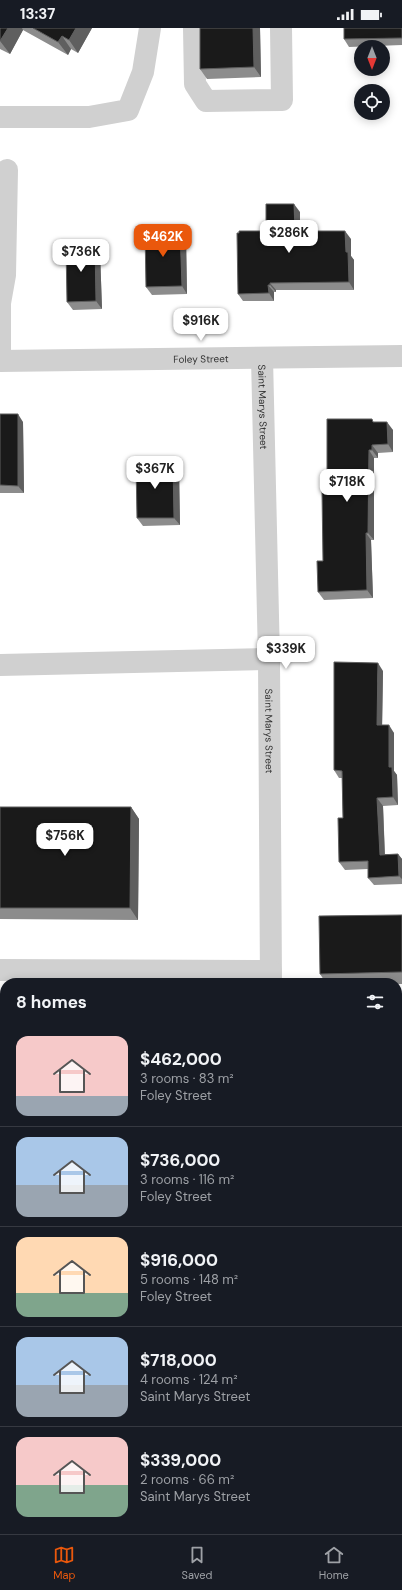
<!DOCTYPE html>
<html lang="en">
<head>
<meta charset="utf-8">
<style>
	:root { --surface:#171b24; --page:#242831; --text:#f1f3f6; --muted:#9ea1a6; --line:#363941; --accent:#ea580c }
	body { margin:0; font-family:"DM Sans",sans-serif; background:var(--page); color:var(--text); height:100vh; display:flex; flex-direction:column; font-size:15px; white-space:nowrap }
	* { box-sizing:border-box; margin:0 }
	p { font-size:13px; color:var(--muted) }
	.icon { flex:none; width:22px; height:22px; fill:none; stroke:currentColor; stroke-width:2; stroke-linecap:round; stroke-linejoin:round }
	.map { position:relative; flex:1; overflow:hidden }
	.panel { position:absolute; left:0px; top:950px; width:402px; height:556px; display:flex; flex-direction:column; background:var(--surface); border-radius:16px 16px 0 0; box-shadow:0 2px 10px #0003 }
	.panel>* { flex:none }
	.needle { width:26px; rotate:180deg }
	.controls { position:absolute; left:354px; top:12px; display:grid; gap:8px }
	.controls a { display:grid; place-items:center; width:36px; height:36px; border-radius:50%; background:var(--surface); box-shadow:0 2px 10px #0003; font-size:20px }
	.price { position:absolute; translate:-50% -34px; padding:0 9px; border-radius:8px; background:#fff; color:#222; font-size:13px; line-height:26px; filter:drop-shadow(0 1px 2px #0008) }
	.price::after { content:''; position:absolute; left:50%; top:24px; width:12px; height:9px; margin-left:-6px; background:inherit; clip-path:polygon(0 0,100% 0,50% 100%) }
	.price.current { background:var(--accent); color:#fff }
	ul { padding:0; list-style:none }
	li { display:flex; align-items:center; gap:12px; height:100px; padding:0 16px }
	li+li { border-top:1px solid var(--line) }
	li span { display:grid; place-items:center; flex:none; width:112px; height:80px; border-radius:12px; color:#555 }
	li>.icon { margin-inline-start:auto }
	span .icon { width:48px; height:48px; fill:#fffc; stroke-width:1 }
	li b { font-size:17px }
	h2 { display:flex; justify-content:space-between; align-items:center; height:48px; padding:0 16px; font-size:17px }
	.status { display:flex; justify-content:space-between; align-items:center; height:28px; padding:0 20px; background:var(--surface); direction:ltr }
	.status svg { height:11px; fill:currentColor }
	.dock { display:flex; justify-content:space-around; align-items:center; height:56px; border-top:1px solid var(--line); background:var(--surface); font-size:11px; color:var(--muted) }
	.dock a { display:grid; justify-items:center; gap:2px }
	.dock .current { color:var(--accent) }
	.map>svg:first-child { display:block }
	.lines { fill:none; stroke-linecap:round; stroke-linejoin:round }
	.minor { stroke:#d0d0d0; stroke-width:22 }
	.wall { fill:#8c8c8c }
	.shaded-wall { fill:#5f5f5f }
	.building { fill:#1a1a1a; stroke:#5f5f5f }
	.labels { text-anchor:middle; stroke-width:4; stroke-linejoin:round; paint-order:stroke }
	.street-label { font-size:10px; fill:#333; stroke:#fff }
</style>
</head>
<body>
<div class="status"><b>13:37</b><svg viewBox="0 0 49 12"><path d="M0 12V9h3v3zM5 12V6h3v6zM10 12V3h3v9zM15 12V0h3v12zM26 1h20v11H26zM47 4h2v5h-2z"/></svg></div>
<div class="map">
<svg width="402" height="1506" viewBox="0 0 402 1506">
	<rect width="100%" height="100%" fill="#fff"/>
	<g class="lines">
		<g class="minor">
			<path d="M194,0l1,56 11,17 76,-1 -1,-72"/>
			<path d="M0,89h89l39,-7 15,-38 7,-44"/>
			<path id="s1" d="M262,330l7,301 2,324"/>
			<path id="s2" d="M0,333l402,-5"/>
			<path d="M0,333v-58l5,-28 2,-105"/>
			<path d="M0,637l269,-6"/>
			<path d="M0,942l271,1"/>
			<path d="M397,1004h5"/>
			<path d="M0,1015h5"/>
			<path d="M0,1092h5"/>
			<path d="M397,1094h5"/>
			<path d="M0,1244l5,-1"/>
			<path d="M0,1479h5"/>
		</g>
	</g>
	<path class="wall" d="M0,0h92l-14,25 -7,-4 -3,6 -45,-25 -13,24 -10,-5z
		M200,0h60l1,49 -54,2 -7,-10z
		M402,0v17l-53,2 -5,-8z
		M300,184v19l51,8v17l3,4v30h-78v2h-2v9h-31l-5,-7 28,-63z
		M186,209l1,57 -35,1 -6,-8z
		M100,223l2,58 -29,1 -6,-8z
		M0,386l23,8 1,71h-24z
		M375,394l18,8v22l-15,1v5h-4v82h-3l2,58 -49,2 -6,-8 5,-31 4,-70z
		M173,434l6,7 1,56 -37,1 -6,-8z
		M383,643l-1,54 12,8v38l3,4 1,30 -15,1 2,48h13l4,5v25l-28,1 -6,-7v-9l-23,1 -6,-8 4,-44 -1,-40h-3l-5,-8z
		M0,779h131l8,12 -1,101 -138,-1z
		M402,887v69h-5v-1h-71l-6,-9z
		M0,1147h5v78l-5,2z
		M397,1161h5v61h-5z
		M5,1365v47l-5,1v-47z"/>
	<path class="shaded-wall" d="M8,0h14l1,2 -13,24 -10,-13z
		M76,0h16l-14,25 -9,-13z
		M253,0h7l1,49 -7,-10z
		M62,8l9,13 -3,6 -10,-13z
		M294,176l6,8v27l-5,-8z
		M180,201l6,8 1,57 -5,-8z
		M345,203l6,8v17l3,4v30l-5,-8 -3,-30z
		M95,216l5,7 2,58 -6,-8z
		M270,255l6,7v2l-6,-7z
		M268,257l6,7v9l-5,-8z
		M18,386l5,8 1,71 -6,-7z
		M387,394l6,8v22l-5,-8z
		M372,417l6,8v5l-6,-8z
		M369,422l5,8v82l-6,-7z
		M173,434l6,7 1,56 -6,-7z
		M366,505l5,7 2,58 -6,-8z
		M378,635l5,8 -1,62 -5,-8z
		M389,697l5,8v38l3,4 1,30 -5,-8 -4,-30z
		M377,770l6,8 2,56 -5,-7z
		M131,779l8,12 -1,101 -8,-12z
		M398,826l4,5v20l-3,-3z"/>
	<path class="building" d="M0,0h8l-8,13z
		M33,0h43l-7,12 -7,-4 -4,6z
		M200,0h53l1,39 -54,2z
		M344,0h58v10l-58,1z
		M266,176h28l1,27h50l1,21h2l1,30 -79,1v2h-2l1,8 -31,1 -1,-61h2v-2h27z
		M180,201l2,57 -36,1 -1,-57z
		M95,216l1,57 -29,1 -1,-57z
		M0,386h18v72l-18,-1z
		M327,391h45l1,3h14l1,22 -16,1v5h-3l-1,83h-2l1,57 -49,2 -1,-31h6l-1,-70h5z
		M173,434l1,56h-37l-1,-55z
		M334,634l44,1 -1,62h12v42h3l1,30 -16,1 3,57 18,-1 1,22 -31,2v-17l-29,1 -1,-44h5l-1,-47 -8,-1z
		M0,779h131l-1,101h-130z
		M402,887v57l-82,2 -1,-58z
		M0,1147h5v66l-5,2z
		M397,1161h5v54h-5z
		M5,1365v38l-5,1v-38z"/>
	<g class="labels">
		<g class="street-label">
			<text dy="4" stroke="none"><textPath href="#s2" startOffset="201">Foley Street</textPath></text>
			<text dy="4" stroke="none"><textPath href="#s1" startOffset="49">Saint Marys Street</textPath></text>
			<text dy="4" stroke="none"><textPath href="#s1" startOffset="373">Saint Marys Street</textPath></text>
		</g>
	</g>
</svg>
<div class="controls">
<a><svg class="needle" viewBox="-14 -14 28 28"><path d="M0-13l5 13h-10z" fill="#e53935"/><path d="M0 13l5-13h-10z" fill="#9ea1a6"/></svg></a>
<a><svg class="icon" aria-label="locate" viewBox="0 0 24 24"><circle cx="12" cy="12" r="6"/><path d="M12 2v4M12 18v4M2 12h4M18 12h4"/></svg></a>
</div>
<b class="price" style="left:289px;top:226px">$286K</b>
<b class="price current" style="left:163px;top:230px">$462K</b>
<b class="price" style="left:81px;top:245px">$736K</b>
<b class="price" style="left:201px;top:314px">$916K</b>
<b class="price" style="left:155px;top:462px">$367K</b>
<b class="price" style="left:347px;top:475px">$718K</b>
<b class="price" style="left:286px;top:642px">$339K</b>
<b class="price" style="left:65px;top:829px">$756K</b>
<section class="panel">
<h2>8 homes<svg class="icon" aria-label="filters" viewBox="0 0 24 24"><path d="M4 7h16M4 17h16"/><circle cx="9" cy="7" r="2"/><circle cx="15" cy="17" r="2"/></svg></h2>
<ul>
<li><span style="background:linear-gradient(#f6c9c9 75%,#9aa5b1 0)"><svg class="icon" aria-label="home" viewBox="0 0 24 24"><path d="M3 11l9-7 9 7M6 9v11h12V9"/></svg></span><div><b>$462,000</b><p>3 rooms · 83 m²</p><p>Foley Street</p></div></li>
<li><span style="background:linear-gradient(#a9c7e8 60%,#9aa5b1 0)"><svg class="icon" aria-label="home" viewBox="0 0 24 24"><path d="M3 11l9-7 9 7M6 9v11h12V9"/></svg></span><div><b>$736,000</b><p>3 rooms · 116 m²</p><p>Foley Street</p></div></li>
<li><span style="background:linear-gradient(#ffd9b3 70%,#7fa58c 0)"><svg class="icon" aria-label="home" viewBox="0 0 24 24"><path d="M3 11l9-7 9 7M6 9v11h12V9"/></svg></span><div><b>$916,000</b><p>5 rooms · 148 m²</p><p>Foley Street</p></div></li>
<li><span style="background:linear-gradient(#a9c7e8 60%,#9aa5b1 0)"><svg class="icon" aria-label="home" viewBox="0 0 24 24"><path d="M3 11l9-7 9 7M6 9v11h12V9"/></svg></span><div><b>$718,000</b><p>4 rooms · 124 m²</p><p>Saint Marys Street</p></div></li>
<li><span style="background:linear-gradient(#f6c9c9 60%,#7fa58c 0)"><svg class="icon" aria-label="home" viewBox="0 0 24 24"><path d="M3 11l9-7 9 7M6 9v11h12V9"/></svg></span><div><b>$339,000</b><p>2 rooms · 66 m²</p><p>Saint Marys Street</p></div></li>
</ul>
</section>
</div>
<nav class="dock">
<a class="current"><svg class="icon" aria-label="map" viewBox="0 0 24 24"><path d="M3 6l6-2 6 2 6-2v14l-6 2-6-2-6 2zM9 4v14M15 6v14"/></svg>Map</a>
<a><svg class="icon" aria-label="saved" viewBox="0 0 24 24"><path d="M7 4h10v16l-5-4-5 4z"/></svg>Saved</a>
<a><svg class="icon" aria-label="home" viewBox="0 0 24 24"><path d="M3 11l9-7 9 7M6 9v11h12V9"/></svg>Home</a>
</nav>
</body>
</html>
